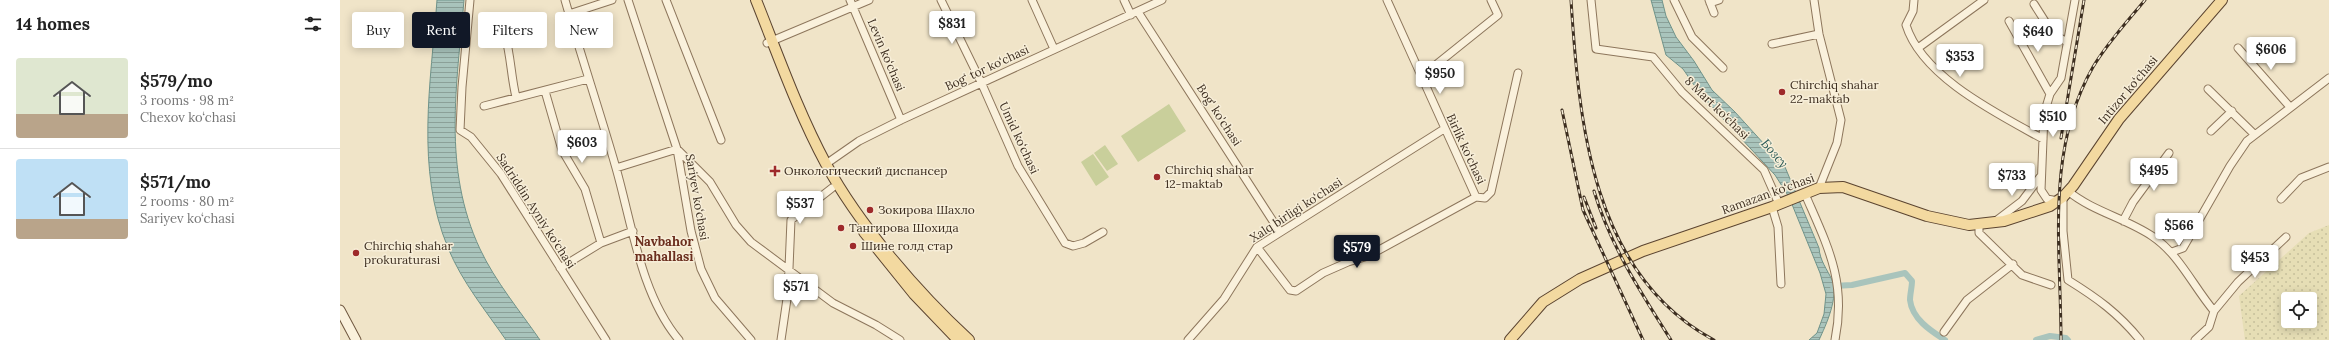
<!DOCTYPE html>
<html lang="en">
<head>
<meta charset="utf-8">
<style>
	:root { --surface:#fff; --page:#f6f6f6; --text:#222; --muted:#767676; --line:#e0e0e0; --accent:#111827 }
	body { margin:0; font-family:Lora,serif; background:var(--page); color:var(--text); height:100vh; display:flex; flex-direction:column; font-size:15px; white-space:nowrap }
	* { box-sizing:border-box; margin:0 }
	p { font-size:13px; color:var(--muted) }
	.icon { flex:none; width:22px; height:22px; fill:none; stroke:currentColor; stroke-width:2; stroke-linecap:round; stroke-linejoin:round }
	.map { position:relative; flex:1; overflow:hidden }
	.drawer { display:flex; flex-direction:column; background:var(--surface); width:340px }
	.drawer>* { flex:none }
	.banner { position:absolute; left:12px; top:12px; width:380px; height:36px; display:flex; gap:8px }
	.controls { position:absolute; left:1941px; top:292px; display:grid; gap:8px }
	.controls a { display:grid; place-items:center; width:36px; height:36px; border-radius:4px; background:var(--surface); box-shadow:0 2px 10px #0003; font-size:20px }
	.price { position:absolute; translate:-50% -34px; padding:0 9px; border-radius:4px; background:#fff; color:#222; font-size:13px; line-height:26px; filter:drop-shadow(0 1px 2px #0008) }
	.price::after { content:''; position:absolute; left:50%; top:24px; width:12px; height:9px; margin-left:-6px; background:inherit; clip-path:polygon(0 0,100% 0,50% 100%) }
	.price.on { background:var(--accent); color:#fff }
	ul { padding:0; list-style:none }
	li { display:flex; align-items:center; gap:12px; height:100px; padding:0 16px }
	li+li { border-top:1px solid var(--line) }
	li span { display:grid; place-items:center; flex:none; width:112px; height:80px; border-radius:4px; color:#555 }
	li>.icon { margin-inline-start:auto }
	span .icon { width:48px; height:48px; fill:#fffc; stroke-width:1 }
	li b { font-size:17px }
	h2 { display:flex; justify-content:space-between; align-items:center; height:48px; padding:0 16px; font-size:17px }
	.chip { padding:0 14px; border-radius:4px; background:var(--surface); box-shadow:0 2px 10px #0003; font-size:14px; line-height:36px }
	.chip.on { background:var(--accent); color:#fff }
	main { display:flex; flex:1; min-height:0 }
	.map>svg:first-child { display:block }
	.farmland { fill:url(#farmland-dots); fill-rule:evenodd }
	.green { fill:#c9cf9b }
	.water { fill:url(#water-rules); stroke:#6f938a }
	.lines { fill:none; stroke-linecap:round; stroke-linejoin:round }
	.canal { stroke:#a9c4bc; stroke-width:6 }
	.street-casing { stroke:#8d765c; stroke-width:9 }
	.secondary-casing { stroke:#6f573f; stroke-width:11 }
	.primary-casing { stroke:#5b4430; stroke-width:12 }
	.street { stroke:#faf1dc; stroke-width:7 }
	.secondary { stroke:#faf1dc; stroke-width:9 }
	.primary { stroke:#f3d9a0; stroke-width:10 }
	.rail-casing { stroke:#3d2e20; stroke-width:3 }
	.rail { stroke:#f7eed8; stroke-width:1.5; stroke-dasharray:4.5; stroke-linecap:butt }
	.poi-dot { fill:#9e2a2b; stroke:#f7eed8; stroke-width:1.5 }
	.labels { text-anchor:middle; stroke-width:3; stroke-linejoin:round; paint-order:stroke }
	.street-label { font-size:12px; fill:#3d2e20; stroke:#f7eed8 }
	.poi-label { font-size:12px; fill:#3d2e20; stroke:#f7eed8; text-anchor:start }
	.water-label { font-size:13px; font-style:italic; fill:#2f5d5a; stroke:#f7eed8 }
	.neighbourhood-label { font-size:13px; font-weight:bold; fill:#6b2e1e; stroke:#f7eed8 }
</style>
</head>
<body>
<main>
<section class="drawer">
<h2>14 homes<svg class="icon" aria-label="filters" viewBox="0 0 24 24"><path d="M4 7h16M4 17h16"/><circle cx="9" cy="7" r="2"/><circle cx="15" cy="17" r="2"/></svg></h2>
<ul>
<li><span style="background:linear-gradient(#dfe7d0 70%,#b9a48a 0)"><svg class="icon" aria-label="home" viewBox="0 0 24 24"><path d="M3 11l9-7 9 7M6 9v11h12V9"/></svg></span><div><b>$579/mo</b><p>3 rooms · 98 m²</p><p>Chexov ko‘chasi</p></div></li>
<li><span style="background:linear-gradient(#bfe0f5 75%,#b9a48a 0)"><svg class="icon" aria-label="home" viewBox="0 0 24 24"><path d="M3 11l9-7 9 7M6 9v11h12V9"/></svg></span><div><b>$571/mo</b><p>2 rooms · 80 m²</p><p>Sariyev ko‘chasi</p></div></li>
</ul>
</section>
<div class="map">
<svg width="1989" height="340" viewBox="0 0 1989 340">
	<defs>
		<pattern id="farmland-dots" width="8" height="8" patternUnits="userSpaceOnUse"><rect width="8" height="8" fill="#e6deb5"/><path d="M2 2h.1M6 6h.1" fill="none" stroke="#c6bf9b" stroke-width="1.8" stroke-linecap="round"/></pattern>
		<pattern id="water-rules" width="6" height="5" patternUnits="userSpaceOnUse"><rect width="6" height="5" fill="#a9c4bc"/><path d="M0 2.5h6" fill="none" stroke="#8ba098"/></pattern>
	</defs>
	<rect width="100%" height="100%" fill="#f0e4c8"/>
	<path class="farmland" d="M1989,225v115h-84l-6,-44 70,-63zM1948,299h22v22h-22z"/>
	<path class="green" d="M829,104l17,27 -48,31 -17,-26z
		M765,145l13,19 -11,7 -13,-18z
		M753,154l16,23 -13,9 -15,-24z"/>
	<path class="water" d="M97,0h27c-7,85 -22,168 16,249 15,32 40,62 60,91h-34c-20,-29 -44,-58 -58,-92 -33,-80 -17,-165 -11,-248z
		M1311,0h11l4,16 10,21 18,24 18,29 23,22 50,55 34,81c1,13 8,21 13,32 7,17 -6,45 -13,60h-10l8,-7 7,-19 2,-20 -6,-21 -31,-76 -14,-22 -74,-80 -18,-26 -17,-14z"/>
	<g class="lines">
		<path class="canal" d="M1493,286l19,-1 53,-12 7,8c0,6 -2,13 -2,19 2,19 21,31 35,40
			M1696,340l14,-4 16,2 2,2"/>
		<defs>
			<path id="street" d="M130,0l-8,87 -2,43 11,7 30,37 105,166
				M225,0c16,56 35,112 51,168 16,56 25,127 63,172
				M288,0l49,149 14,82 10,38 14,29 36,42
				M326,0l55,140
				M510,0l51,120
				M601,0l40,82 37,84 47,77 8,3 11,-3 19,-11
				M692,0l22,49
				M784,0l7,15
				M1047,0l89,197
				M1251,0l5,49 57,8 29,35 82,78 15,34
				M1334,0l18,37 31,31
				M1369,0l5,13
				M1474,0l5,34 22,86 -4,23 -18,45
				M1574,0l-1,11 -7,14c16,52 92,89 137,114
				M1370,3l9,-3
				M1694,4l19,30 14,8
				M798,12l142,220
				M229,14l43,-14
				M1669,21l41,73
				M165,35c6,21 6,42 11,62
				M427,43l102,-43
				M1432,44l47,-10
				M1578,48l66,-48
				M1898,48l52,59
				M1082,76l76,-61 -7,-15
				M1868,89l46,45
				M205,91l17,59 23,39 16,54
				M144,106l104,-27
				M1871,131l21,-20
				M486,164l33,-23 42,-21 261,-120
				M276,168l61,-19 33,33 26,43 15,17 82,61 43,22 24,15
				M1728,191c24,20 57,27 84,45 27,18 41,50 62,75l-5,16 -14,13
				M1465,194c22,51 42,87 30,146
				M1136,197l9,1 6,-6 27,-119
				M1723,197v34l5,49c29,18 50,33 72,60
				M1941,199l20,-21 28,-11
				M1718,201l-11,-2 -6,-9 3,-76 6,-20 11,-16 14,-78
				M1432,207l6,20 3,57
				M1657,220l25,-19 18,-24
				M1783,221l10,-19 36,-49
				M1639,225v8l43,42 29,10
				M917,247l33,43 6,1 27,-18 25,-11 20,-6 108,-59
				M1832,252l11,-4 47,-82 17,-25 82,-63
				M220,268l41,-25 32,-12
				M1874,311l24,-29 48,-45
				M1604,332l23,-32 46,-36
				M441,340l7,-48 3,-72 41,-32
				M848,340l36,-41 33,-52 187,-118"/>
			<path id="secondary" d="M0,310l16,30"/>
			<path id="primary" d="M416,0c22,55 42,112 70,164 33,61 92,129 143,176
				M524,232l50,62 44,46
				M1170,340l33,-38 37,-23 63,-28 129,-44 47,-19 24,-1 84,29 42,9 35,-4 46,-15 13,-9 10,-11 46,-67 103,-119"/>
		</defs>
		<use href="#street" class="street-casing"/>
		<use href="#secondary" class="secondary-casing"/>
		<use href="#primary" class="primary-casing"/>
		<use href="#street" class="street"/>
		<use href="#secondary" class="secondary"/>
		<use href="#primary" class="primary"/>
		<defs>
			<path id="rail" d="M1231,0c8,123 21,275 143,340
				M1222,110l21,100 60,130
				M1721,138l23,-138
				M1254,191c16,54 47,102 77,149
				M1244,197l12,31
				M1721,340c0,-92 -16,-189 32,-273 15,-25 34,-45 52,-67"/>
		</defs>
		<use href="#rail" class="rail-casing"/>
		<use href="#rail" class="rail"/>
	</g>
	<g class="poi-dot">
		<circle cx="1442" cy="92" r="4"/>
		<path d="M433 165h4v4h4v4h-4v4h-4v-4h-4v-4h4z"/>
		<circle cx="817" cy="177" r="4"/>
		<circle cx="530" cy="210" r="4"/>
		<circle cx="501" cy="228" r="4"/>
		<circle cx="513" cy="246" r="4"/>
		<circle cx="16" cy="253" r="4"/>
	</g>
	<g class="labels">
		<g class="street-label">
			<text transform="translate(546 55) rotate(67)" y="4">Levin ko‘chasi</text>
			<text transform="translate(647 68) rotate(-25)" y="4">Bog‘ tor ko‘chasi</text>
			<text transform="translate(1788 90) rotate(-50)" y="4">Intizor ko‘chasi</text>
			<text transform="translate(1377 108) rotate(44)" y="4">8 Mart ko‘chasi</text>
			<text transform="translate(879 115) rotate(57)" y="4">Bog' ko'chasi</text>
			<text transform="translate(679 138) rotate(65)" y="4">Umid ko‘chasi</text>
			<text transform="translate(1126 149) rotate(65)" y="4">Birlik ko‘chasi</text>
			<text transform="translate(1428 194) rotate(-20)" y="4">Ramazan ko‘chasi</text>
			<text transform="translate(357 197) rotate(80)" y="4">Sariyev ko‘chasi</text>
			<text transform="translate(956 210) rotate(-33)" y="4">Xalq birligi ko‘chasi</text>
			<text transform="translate(196 211) rotate(57)" y="4">Sadriddin Ayniy ko‘chasi</text>
		</g>
		<g class="poi-label">
			<text x="1450" y="89">Chirchiq shahar<tspan x="1450" dy="14">22-maktab</tspan></text>
			<text x="825" y="174">Chirchiq shahar<tspan x="825" dy="14">12-maktab</tspan></text>
			<text x="444" y="175">Онкологический диспансер</text>
			<text x="538" y="214">Зокирова Шахло</text>
			<text x="509" y="232">Тангирова Шохида</text>
			<text x="24" y="250">Chirchiq shahar<tspan x="24" dy="14">prokuraturasi</tspan></text>
			<text x="521" y="250">Шине голд стар</text>
		</g>
		<g class="water-label">
			<text transform="translate(1435 153) rotate(49)" y="5">Бозсу</text>
		</g>
		<g class="neighbourhood-label">
			<text x="324" y="246">Navbahor<tspan x="324" dy="15">mahallasi</tspan></text>
		</g>
	</g>
</svg>
<div class="controls">
<a><svg class="icon" aria-label="locate" viewBox="0 0 24 24"><circle cx="12" cy="12" r="6"/><path d="M12 2v4M12 18v4M2 12h4M18 12h4"/></svg></a>
</div>
<b class="price" style="left:612px;top:45px">$831</b>
<b class="price" style="left:1698px;top:53px">$640</b>
<b class="price" style="left:1931px;top:71px">$606</b>
<b class="price" style="left:1620px;top:78px">$353</b>
<b class="price" style="left:1100px;top:95px">$950</b>
<b class="price" style="left:1713px;top:138px">$510</b>
<b class="price" style="left:242px;top:164px">$603</b>
<b class="price" style="left:1814px;top:192px">$495</b>
<b class="price" style="left:1672px;top:197px">$733</b>
<b class="price" style="left:460px;top:225px">$537</b>
<b class="price" style="left:1839px;top:247px">$566</b>
<b class="price on" style="left:1017px;top:269px">$579</b>
<b class="price" style="left:1915px;top:279px">$453</b>
<b class="price" style="left:456px;top:308px">$571</b>
<div class="banner">
<a class="chip">Buy</a>
<a class="chip on">Rent</a>
<a class="chip">Filters</a>
<a class="chip">New</a>
</div>
</div>
</main>
</body>
</html>
